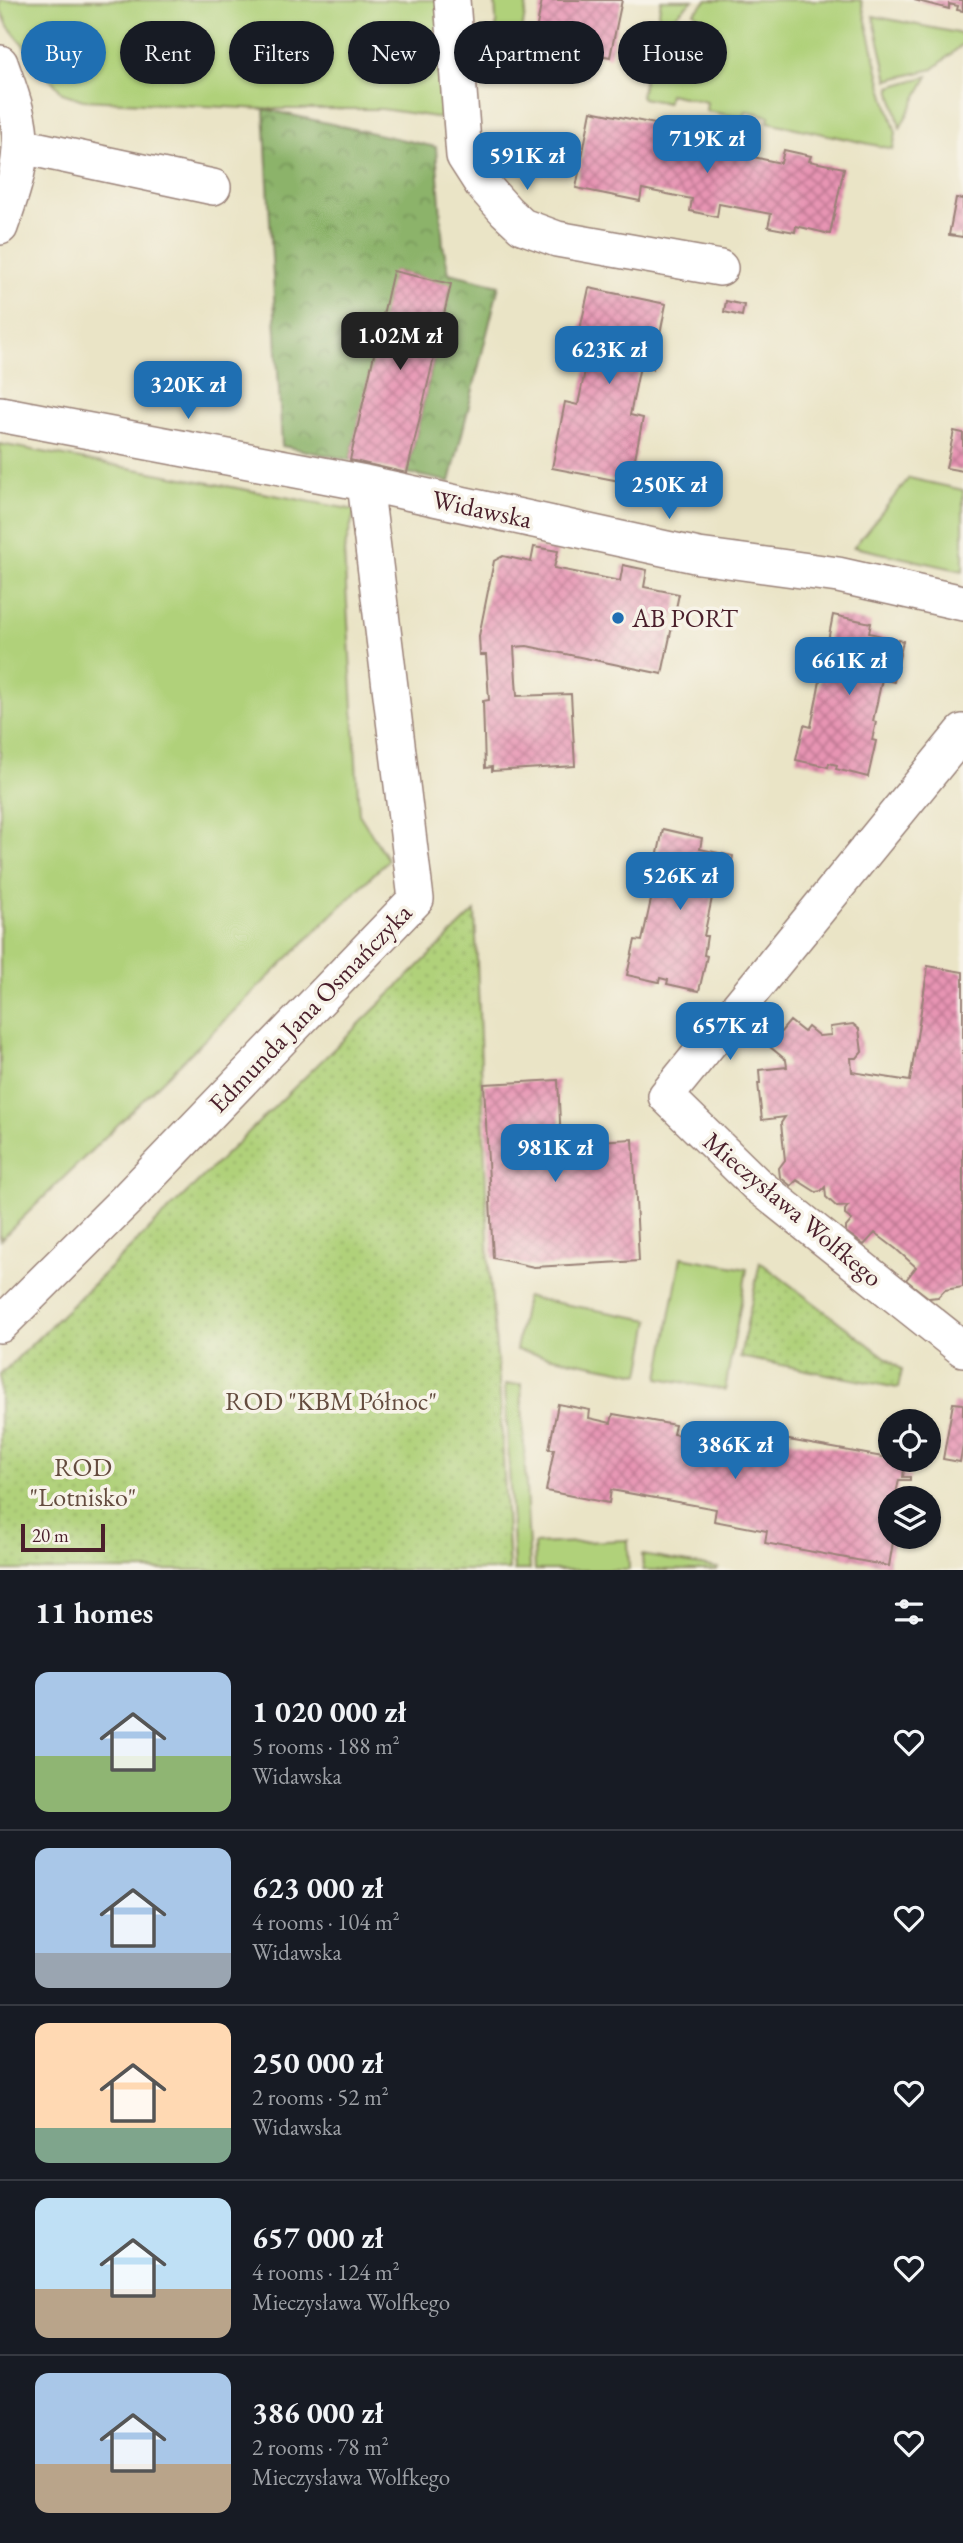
<!DOCTYPE html>
<html lang="en">
<head>
<meta charset="utf-8">
<style>
	:root { --surface:#171b24; --page:#20242c; --text:#f1f3f6; --muted:#9ea1a6; --line:#363941; --accent:#1f6fb2 }
	body { margin:0; font-family:"EB Garamond",serif; background:var(--page); color:var(--text); height:100vh; display:flex; flex-direction:column; font-size:26px; white-space:nowrap }
	* { box-sizing:border-box; margin:0 }
	p { font-size:23px; color:var(--muted) }
	.icon { flex:none; width:38px; height:38px; fill:none; stroke:currentColor; stroke-width:2; stroke-linecap:round; stroke-linejoin:round }
	.map { position:relative; height:1570px; overflow:hidden }
	.details { display:flex; flex-direction:column; background:var(--surface); flex:1 }
	.details>* { flex:none }
	.guide { position:absolute; left:21px; top:21px; width:922px; height:63px; display:flex; gap:14px }
	.controls { position:absolute; left:878px; top:1409px; display:grid; gap:14px }
	.controls a { display:grid; place-items:center; width:63px; height:63px; border-radius:50%; background:var(--surface); box-shadow:0 2px 5px #0004; font-size:35px }
	.scale { position:absolute; left:21px; bottom:18px; width:84px; box-sizing:border-box; padding-left:7px; border:4px solid #4a1f2b; border-top:0; font-size:19px; line-height:24px; white-space:nowrap; color:#4a1f2b; -webkit-text-stroke:5px #f7f3e8; paint-order:stroke }
	.price { position:absolute; translate:-50% -60px; padding:0 16px; border-radius:14px; background:var(--accent); color:#fff; font-size:23px; line-height:46px; filter:drop-shadow(0 2px 4px #0008) }
	.price::after { content:''; position:absolute; left:50%; top:42px; width:21px; height:16px; margin-left:-10px; background:inherit; clip-path:polygon(0 0,100% 0,50% 100%) }
	.price.on { background:#222; color:#fff }
	ul { padding:0; list-style:none }
	li { display:flex; align-items:center; gap:21px; height:175px; padding:0 35px }
	li+li { border-top:2px solid var(--line) }
	li span { display:grid; place-items:center; flex:none; width:196px; height:140px; border-radius:14px; color:#555 }
	li>.icon { margin-inline-start:auto }
	span .icon { width:84px; height:84px; fill:#fffc; stroke-width:1 }
	li b { font-size:30px }
	h2 { display:flex; justify-content:space-between; align-items:center; height:84px; padding:0 35px; font-size:30px }
	.chip { padding:0 24px; border-radius:32px; background:var(--surface); box-shadow:0 2px 5px #0004; font-size:24px; line-height:63px }
	.chip.on { background:var(--accent); color:#fff }
	.map>svg:first-child { display:block }
	.grass { fill:#b0d17a; stroke:#7d7852; stroke-width:2 }
	.forest { fill:url(#forest-crowns); stroke:#6b694a; stroke-width:2 }
	.park { fill:url(#park-dots); stroke:#7d7852; stroke-width:2 }
	.building { fill:url(#building-cross-hatch) }
	.lines { fill:none; stroke-linecap:round; stroke-linejoin:round }
	.minor-casing { stroke:#9a8278; stroke-width:38 }
	.minor { stroke:#fff; stroke-width:35 }
	.poi-dot { fill:#1f6fb2; stroke:#f7f3e8; stroke-width:2.5 }
	.labels { text-anchor:middle; stroke-width:7; stroke-linejoin:round; paint-order:stroke }
	.street-label { font-size:26px; fill:#4a1f2b; stroke:#f7f3e8 }
	.poi-label { font-size:26px; fill:#4a1f2b; stroke:#f7f3e8; text-anchor:start }
	.park-label { font-size:26px; fill:#644c3f; stroke:#f7f3e8 }
</style>
</head>
<body>
<div class="map">
<svg width="963" height="1570" viewBox="0 0 963 1570">
	<defs>
		<pattern id="forest-crowns" width="20" height="18" patternUnits="userSpaceOnUse" patternTransform="scale(1.75)"><rect width="20" height="18" fill="#8cb36a"/><path d="M2 6a3 3 0 1 1 6 0M12 15a3 3 0 1 1 6 0" fill="none" stroke="#749157"/></pattern>
		<pattern id="park-dots" width="8" height="8" patternUnits="userSpaceOnUse" patternTransform="scale(1.75)"><rect width="8" height="8" fill="#b0d17a"/><path d="M2 2h.1M6 6h.1" fill="none" stroke="#99b36a" stroke-width="1.8" stroke-linecap="round"/></pattern>
		<pattern id="building-cross-hatch" width="8" height="8" patternUnits="userSpaceOnUse" patternTransform="scale(1.75)"><rect width="8" height="8" fill="#e794b3"/><path d="M0 0l8 8M0 8l8-8" fill="none" stroke="#bd7892"/></pattern>
	</defs>
	<rect width="100%" height="100%" fill="#f7f3e8"/>
	<filter id="ink" filterUnits="userSpaceOnUse"><feTurbulence type="fractalNoise" baseFrequency=".0143" numOctaves="2"/><feDisplacementMap in="SourceGraphic" scale="14" xChannelSelector="R" yChannelSelector="G"/><feConvolveMatrix kernelMatrix="1 2 1 2 8 2 1 2 1" color-interpolation-filters="sRGB"/></filter>
	<filter id="wash" filterUnits="userSpaceOnUse"><feTurbulence type="fractalNoise" baseFrequency=".00686" numOctaves="4" result="noise"/><feDisplacementMap in="SourceGraphic" scale="28" xChannelSelector="R" yChannelSelector="G"/><feGaussianBlur stdDeviation="1.57" result="paint"/><feColorMatrix in="noise" values="0 0 0 0 0 0 0 0 0 0 0 0 0 0 0 0 0 1.4 0 .05"/><feComposite in="paint" operator="in"/></filter>
	<g filter="url(#wash)">
		<rect width="100%" height="100%" fill="#eae4c6"/>
		<path class="grass" d="M0,0h453l9,121 -80,-12h-118l-181,-9 -21,-7 -54,-67 -8,-18z
			M495,0l32,2 -7,41 -23,-4z
			M661,0h32l-27,24 -10,5z
			M707,0h154l21,87 14,46 -3,16 -125,-27 1,-6 -23,-5 -2,7 -38,-7 1,-9 -38,-8 -2,9 -24,-5 -2,-2 10,-51 27,-21 7,6 14,-12 -5,-6z
			M873,16l90,18v10l-30,25 -45,11z
			M928,76l-28,52 -10,-41z
			M0,444l355,66 -11,41 15,263 29,46 -388,380z
			M909,478l54,12v81l-109,-24z
			M681,1257l66,12 -22,121 -66,-12z
			M526,1297l124,23 -10,54 -124,-24z
			M521,1384l9,186h-16l-9,-185z
			M628,1540l1,30h-94l-1,-26z
			M642,1555l76,13 -1,2h-74z"/>
		<path class="forest" d="M264,109l172,38 7,98 6,28 50,12 -49,197 -43,-9 44,-188 -57,-14 -44,189 -68,-14z"/>
		<path class="park" d="M475,911l14,355 10,116 10,188h-509v-195z
			M760,1262l142,108 -4,18 -158,-31z"/>
		<g id="blocks">
			<path class="building" d="M542,0h80l-12,57 -76,-16z
				M914,0h49v11l-6,-1 1,-4 -9,-2v5z
				M591,111l64,13 -2,12 50,11 3,-13 26,6 -2,12 51,11 3,-13 27,6 -2,5 35,7 -14,66 -34,-8 -1,6 -27,-5 3,-13 -52,-10 -2,13 -27,-6 2,-12 -50,-10 -2,12 -64,-13z
				M956,198l7,1v38l-14,-2z
				M393,271l58,13 -44,189 -57,-13z
				M589,288l77,16 -13,65 -13,-3 -10,49 13,3 -13,65 -78,-15 13,-66 13,3 10,-49 -13,-3z
				M726,301l18,4 -2,11 -18,-4z
				M954,431l9,2v38l-17,-3z
				M534,547l24,4 -4,17 66,13 3,-16 24,5 -3,17 35,7 -17,80 -135,-28 -13,1 3,49 54,-2 4,72 -83,5v-4l-7,1 -2,-67 6,-1 -3,-45h-6l-1,-19 15,-75 9,-5 28,6z
				M833,615l38,8 -2,10 34,8 -9,41 -12,-3 -9,42 3,1 -4,18 4,1 -8,36 -32,-8 1,-4 -8,-2 -1,4 -32,-7 8,-35 7,2z
				M663,829l39,9 -2,11 33,7 -8,40 -12,-3 -9,43h3l-3,19 3,1 -8,35 -32,-7 1,-4 -8,-2 -1,4 -32,-7 8,-35 7,1 16,-73h-3z
				M928,966l35,6v315l-18,3 -7,7 -9,1 -23,-18 10,-13 -20,-18 -21,-16 -11,12 -18,-13v-5l6,-7 -7,-5v-5l3,-4 -11,1 -11,-10 -1,-10 -4,4 -5,1 -19,-12 -6,6 -11,-9 -1,-9 6,-8 -4,-37 4,-6 -23,3 -4,-37h2l-1,-13 28,-3 -1,-7 -17,-14 21,-25 14,11 4,-5 11,9 12,-1 -1,-8 23,-3 6,5 3,23 -5,6h-6l1,14 58,9z
				M558,1080l3,63 72,-4 6,122 -105,6 -41,-9 -9,-174z
				M953,1403l10,1v41l-3,17 -17,-3z
				M558,1404l32,6 -1,8 22,5 2,-9 62,11 -2,9 23,4 1,-8 63,11 -2,8 21,4 4,-14 122,22 -2,16h7v3h-11l-4,18h-4v38h3l-5,30 -124,-23 2,-12 -53,-10 2,-12 -105,-19 -2,13 -63,-12 8,-42h-5z"/>
		</g>
	</g>
	<g filter="url(#ink)">
		<use href="#blocks" fill-opacity="0" stroke="#9a8278" stroke-width="2"/>
		<g class="lines">
			<defs>
				<path id="minor" d="M452,0l12,156 18,28 24,27 16,15 35,13 163,29
					M0,63c9,26 22,57 20,85 -1,27 -11,53 -20,79
					M21,146l192,41
					M0,414l365,69 334,73 139,19 125,28
					M963,732l-297,364 90,88 207,165
					M0,1325l126,-125 290,-301 -51,-416"/>
			</defs>
			<use href="#minor" class="minor-casing"/>
			<use href="#minor" class="minor"/>
		</g>
	</g>
	<circle class="poi-dot" cx="618" cy="618" r="7"/>
	<g class="labels">
		<g class="street-label">
			<text transform="translate(482 509) rotate(12)" y="9">Widawska</text>
			<text transform="translate(310 1008) rotate(-46)" y="9">Edmunda Jana Osmańczyka</text>
			<text transform="translate(793 1209) rotate(40)" y="9">Mieczysława Wolfkego</text>
		</g>
		<g class="poi-label">
			<text x="632" y="627">AB PORT</text>
		</g>
		<g class="park-label">
			<text x="331" y="1410">ROD "KBM Północ"</text>
			<text x="83" y="1476">ROD<tspan x="83" dy="30">"Lotnisko"</tspan></text>
		</g>
	</g>
</svg>
<div class="controls">
<a><svg class="icon" aria-label="locate" viewBox="0 0 24 24"><circle cx="12" cy="12" r="6"/><path d="M12 2v4M12 18v4M2 12h4M18 12h4"/></svg></a>
<a><svg class="icon" aria-label="layers" viewBox="0 0 24 24"><path d="M12 4l9 5-9 5-9-5zM3 14l9 5 9-5"/></svg></a>
</div>
<div class="scale">20 m</div>
<b class="price" style="left:707px;top:175px">719K zł</b>
<b class="price" style="left:527px;top:192px">591K zł</b>
<b class="price on" style="left:400px;top:372px">1.02M zł</b>
<b class="price" style="left:609px;top:386px">623K zł</b>
<b class="price" style="left:188px;top:421px">320K zł</b>
<b class="price" style="left:669px;top:521px">250K zł</b>
<b class="price" style="left:849px;top:697px">661K zł</b>
<b class="price" style="left:680px;top:912px">526K zł</b>
<b class="price" style="left:730px;top:1062px">657K zł</b>
<b class="price" style="left:555px;top:1184px">981K zł</b>
<b class="price" style="left:735px;top:1481px">386K zł</b>
<div class="guide">
<a class="chip on">Buy</a>
<a class="chip">Rent</a>
<a class="chip">Filters</a>
<a class="chip">New</a>
<a class="chip">Apartment</a>
<a class="chip">House</a>
</div>
</div>
<section class="details">
<h2>11 homes<svg class="icon" aria-label="filters" viewBox="0 0 24 24"><path d="M4 7h16M4 17h16"/><circle cx="9" cy="7" r="2"/><circle cx="15" cy="17" r="2"/></svg></h2>
<ul>
<li><span style="background:linear-gradient(#a9c7e8 60%,#8fb573 0)"><svg class="icon" aria-label="home" viewBox="0 0 24 24"><path d="M3 11l9-7 9 7M6 9v11h12V9"/></svg></span><div><b>1 020 000 zł</b><p>5 rooms · 188 m²</p><p>Widawska</p></div><svg class="icon" aria-label="heart" viewBox="0 0 24 24"><path d="M12 20l-8-8c-3-5 5-10 8-4 3-6 11-1 8 4z"/></svg></li>
<li><span style="background:linear-gradient(#a9c7e8 75%,#9aa5b1 0)"><svg class="icon" aria-label="home" viewBox="0 0 24 24"><path d="M3 11l9-7 9 7M6 9v11h12V9"/></svg></span><div><b>623 000 zł</b><p>4 rooms · 104 m²</p><p>Widawska</p></div><svg class="icon" aria-label="heart" viewBox="0 0 24 24"><path d="M12 20l-8-8c-3-5 5-10 8-4 3-6 11-1 8 4z"/></svg></li>
<li><span style="background:linear-gradient(#ffd9b3 75%,#7fa58c 0)"><svg class="icon" aria-label="home" viewBox="0 0 24 24"><path d="M3 11l9-7 9 7M6 9v11h12V9"/></svg></span><div><b>250 000 zł</b><p>2 rooms · 52 m²</p><p>Widawska</p></div><svg class="icon" aria-label="heart" viewBox="0 0 24 24"><path d="M12 20l-8-8c-3-5 5-10 8-4 3-6 11-1 8 4z"/></svg></li>
<li><span style="background:linear-gradient(#bfe0f5 65%,#b9a48a 0)"><svg class="icon" aria-label="home" viewBox="0 0 24 24"><path d="M3 11l9-7 9 7M6 9v11h12V9"/></svg></span><div><b>657 000 zł</b><p>4 rooms · 124 m²</p><p>Mieczysława Wolfkego</p></div><svg class="icon" aria-label="heart" viewBox="0 0 24 24"><path d="M12 20l-8-8c-3-5 5-10 8-4 3-6 11-1 8 4z"/></svg></li>
<li><span style="background:linear-gradient(#a9c7e8 65%,#b9a48a 0)"><svg class="icon" aria-label="home" viewBox="0 0 24 24"><path d="M3 11l9-7 9 7M6 9v11h12V9"/></svg></span><div><b>386 000 zł</b><p>2 rooms · 78 m²</p><p>Mieczysława Wolfkego</p></div><svg class="icon" aria-label="heart" viewBox="0 0 24 24"><path d="M12 20l-8-8c-3-5 5-10 8-4 3-6 11-1 8 4z"/></svg></li>
</ul>
</section>
</body>
</html>
